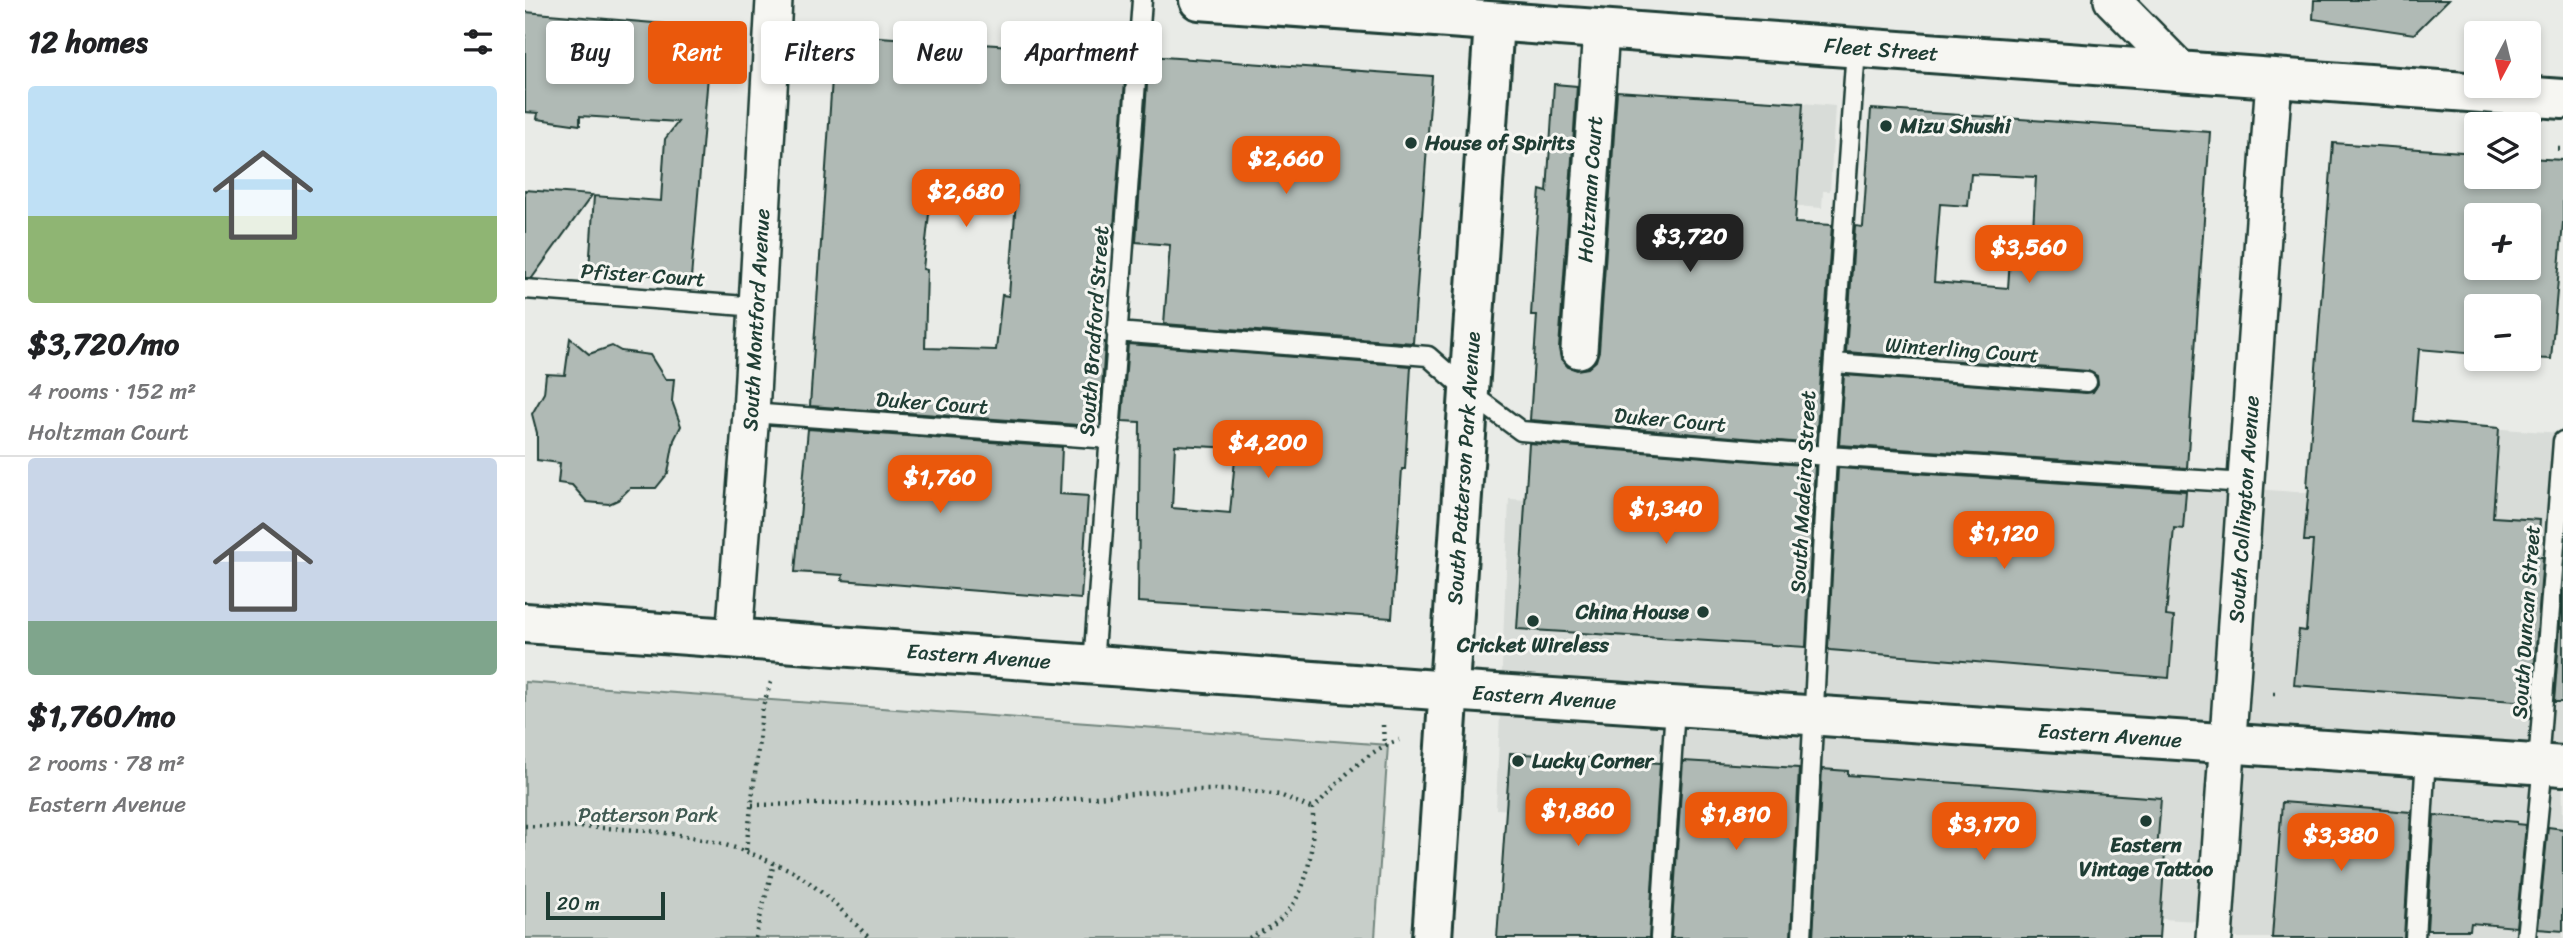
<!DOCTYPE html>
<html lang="en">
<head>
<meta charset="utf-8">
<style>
	:root { --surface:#fff; --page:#f6f6f6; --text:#202124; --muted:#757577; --line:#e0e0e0; --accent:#ea580c }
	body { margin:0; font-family:Sriracha,sans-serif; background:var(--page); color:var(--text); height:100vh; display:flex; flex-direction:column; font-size:26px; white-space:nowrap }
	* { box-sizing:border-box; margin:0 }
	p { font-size:23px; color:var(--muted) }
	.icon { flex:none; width:38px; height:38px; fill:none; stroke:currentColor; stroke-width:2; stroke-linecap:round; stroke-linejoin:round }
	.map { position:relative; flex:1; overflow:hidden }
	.side { display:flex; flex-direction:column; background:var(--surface); width:525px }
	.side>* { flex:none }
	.top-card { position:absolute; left:21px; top:21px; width:665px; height:63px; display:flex; gap:14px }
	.needle { width:46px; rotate:187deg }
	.tools { position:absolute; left:1939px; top:21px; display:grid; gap:14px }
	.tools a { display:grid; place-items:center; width:77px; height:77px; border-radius:7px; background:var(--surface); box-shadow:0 4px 10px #0003; font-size:35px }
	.scale { position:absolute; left:21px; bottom:18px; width:119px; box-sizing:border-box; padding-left:7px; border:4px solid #1f3d34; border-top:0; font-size:19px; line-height:24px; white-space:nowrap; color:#1f3d34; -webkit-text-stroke:5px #f6f6f2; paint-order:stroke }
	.price { position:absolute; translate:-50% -60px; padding:0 16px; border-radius:14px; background:var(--accent); color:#fff; font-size:23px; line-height:46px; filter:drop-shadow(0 2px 4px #0008) }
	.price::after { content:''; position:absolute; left:50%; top:42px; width:21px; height:16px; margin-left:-10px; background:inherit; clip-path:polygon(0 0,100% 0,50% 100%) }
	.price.on { background:#222; color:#fff }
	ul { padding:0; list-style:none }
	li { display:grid; align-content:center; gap:14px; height:371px; padding:0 28px }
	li+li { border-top:2px solid var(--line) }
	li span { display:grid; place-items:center; height:217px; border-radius:7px; color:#555 }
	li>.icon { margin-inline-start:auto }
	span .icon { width:126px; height:126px; fill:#fffc; stroke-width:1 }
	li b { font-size:30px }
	h2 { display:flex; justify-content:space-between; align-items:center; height:84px; padding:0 28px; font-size:30px }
	.tag { padding:0 24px; border-radius:7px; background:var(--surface); box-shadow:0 4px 10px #0003; font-size:24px; line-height:63px }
	.tag.on { background:var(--accent); color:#fff }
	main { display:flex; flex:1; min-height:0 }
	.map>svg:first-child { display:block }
	.built { fill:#d8dcd8 }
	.green { fill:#c7cec9; stroke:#73867e; stroke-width:2 }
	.building { fill:#b0bab5; stroke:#1f3d34; stroke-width:2; fill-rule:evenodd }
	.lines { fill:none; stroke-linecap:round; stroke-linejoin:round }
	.lane-casing { stroke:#1f3d34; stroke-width:23 }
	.street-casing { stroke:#1f3d34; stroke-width:40 }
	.secondary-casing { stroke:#1f3d34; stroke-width:44 }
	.primary-casing { stroke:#1f3d34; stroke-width:44 }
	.path { stroke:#1f3d34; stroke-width:4.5; stroke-dasharray:2 5; stroke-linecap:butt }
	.lane { stroke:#f6f6f2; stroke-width:18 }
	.street { stroke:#f6f6f2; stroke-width:35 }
	.secondary { stroke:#f6f6f2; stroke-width:38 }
	.primary { stroke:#f6f6f2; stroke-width:38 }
	.poi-dot { fill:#1f3d34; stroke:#f6f6f2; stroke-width:2.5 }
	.labels { text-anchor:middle; stroke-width:6; stroke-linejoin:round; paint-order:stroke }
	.street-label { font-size:21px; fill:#1f3d34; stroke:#f6f6f2 }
	.poi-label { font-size:21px; font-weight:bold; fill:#1f3d34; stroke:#f6f6f2; text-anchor:start }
	.park-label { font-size:21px; fill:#415a52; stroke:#f6f6f2 }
</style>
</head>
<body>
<main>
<section class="side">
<h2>12 homes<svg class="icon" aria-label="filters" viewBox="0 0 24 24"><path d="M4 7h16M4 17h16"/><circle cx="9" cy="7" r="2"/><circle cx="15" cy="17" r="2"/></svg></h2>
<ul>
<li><span style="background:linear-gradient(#bfe0f5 60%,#8fb573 0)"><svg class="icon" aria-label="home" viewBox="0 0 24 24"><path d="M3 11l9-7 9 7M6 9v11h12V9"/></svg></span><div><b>$3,720/mo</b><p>4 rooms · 152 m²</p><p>Holtzman Court</p></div></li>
<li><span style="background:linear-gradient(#c9d6e8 75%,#7fa58c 0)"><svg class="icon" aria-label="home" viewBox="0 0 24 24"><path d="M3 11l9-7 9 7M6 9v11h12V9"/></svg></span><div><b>$1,760/mo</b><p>2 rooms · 78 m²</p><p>Eastern Avenue</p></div></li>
</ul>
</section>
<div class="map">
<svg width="2038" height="938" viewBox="0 0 2038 938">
	<rect width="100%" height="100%" fill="#e9ebe7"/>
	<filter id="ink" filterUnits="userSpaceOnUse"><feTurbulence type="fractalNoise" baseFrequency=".0143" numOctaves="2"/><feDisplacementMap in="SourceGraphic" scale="14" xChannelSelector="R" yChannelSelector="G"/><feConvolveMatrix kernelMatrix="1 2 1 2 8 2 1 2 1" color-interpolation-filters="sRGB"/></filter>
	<g filter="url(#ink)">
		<path class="built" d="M1278,103l32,3 -5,85h-7l-1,17 -26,-2z
			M1890,423l147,10 1,505h-349v-16l-550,-32 5,-70 -173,-11 13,-310 152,7 3,-59 745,53z"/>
		<path class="green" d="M0,682l863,63 -13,193h-850z"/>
		<path class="building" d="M1789,0h134l-34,34 -101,-15z
			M0,12l187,16 -21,250 -102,-8 5,-74 67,5 4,-62 13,-17 -98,-6v9l-43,-6 1,-6 -13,-1z
			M310,34l292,20 -14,186 -14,-2 -8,87h8l-3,17h9l-5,78h-7l-1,6 -282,-20zM408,177l80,5 -1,4h5l-8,110 -7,-1 -6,55 -71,-2 2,-78 -4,-1z
			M624,56l283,20 -19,267 -249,-19 6,-79 -34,-3z
			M1029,84l23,2 -18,263 2,10 7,8 9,3 11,-2 8,-7 3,-10 18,-260 186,12 -8,120 37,2 -16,219 -286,-24 7,-105h-6l5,-79 4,-46 7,2z
			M1346,109l339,23 -23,336 -348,-23 5,-70 242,18 7,-1 5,-8 -1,-8 -9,-5 -242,-19 9,-126 8,1zM1446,174l65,3 -4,69 -21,-1 -3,43 -74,-6 6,-78 28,2z
			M1808,143l143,10v24h53v-19l34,2v63l-12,136 -22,-1v-52h-53v48l-57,-5 -6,72 86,7 -6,89 47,3 -3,37h6l-11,143h-4v2l-234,-17 5,-55 7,1 7,-90h-9l5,-54h-2zM1951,215h53v53h-53z
			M0,190l67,5 -60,83h-7z
			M45,338l19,16 23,-8 9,5 29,4 15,24h9l-2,22 9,25 -7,14 -6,33 -12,15h-26l-12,12 -9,4 -22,-2 -15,-17 -14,-2 2,-20 -23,-3v-27l-5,-19 12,-21 2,-19 19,1z
			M603,344l283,22 -6,103h-3l-10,149 -254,-16 2,-180 -18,-1zM650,445l61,3 -6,65 -58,-5z
			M283,429l254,18 -2,47 28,2 -7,103 -215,-17 -24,-2 1,-5 -48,-3z
			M1004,443l286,23 -9,181 -289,-18z
			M1313,468l348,23 -3,38 -9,-1 -8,88 8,1 -5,61 -339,-28 -2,-2z
			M2038,588v114h-9z
			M985,753l150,10 -11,175h-152z
			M1158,761l116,7 -8,170h-120z
			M1297,769l26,2v4l313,23 -4,54 8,1 -6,85h-346z
			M1757,802l129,10 -7,126h-132z
			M1909,815l83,7v2l9,1 -10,102 -45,-4 -1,7h-43z
			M2023,827l15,2v102l-25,-2z"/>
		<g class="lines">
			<defs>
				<path id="lane" d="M0,289l233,18
					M591,332l312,24 42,37 51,38 306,25 419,27
					M1309,363l253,19
					M226,413l359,26
					M568,665l49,-665
					M2013,764l25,-323
					M1135,938l15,-231
					M1277,938l25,-482 29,-407
					M1890,938l11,-182
					M2001,938l17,-174"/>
				<g id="street">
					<path d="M1587,0l71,72"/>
					<path id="s1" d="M1054,350l22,-320"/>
					<path id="s2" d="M209,639l17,-226 23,-413"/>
					<path id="s3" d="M1689,938l60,-860"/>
				</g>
				<g id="secondary">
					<path id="s4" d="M674,0l1364,99"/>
					<path id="s5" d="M907,938l62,-916"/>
				</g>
				<g id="primary">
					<path id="s6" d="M0,623l925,68 1113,75"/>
				</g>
			</defs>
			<use href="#lane" class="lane-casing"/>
			<use href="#street" class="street-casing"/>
			<use href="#secondary" class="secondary-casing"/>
			<use href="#primary" class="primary-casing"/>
			<path class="path" d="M2033,149h5
				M1748,694h7
				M858,725l1,20
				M227,805l308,-5 119,-10h62l39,5 33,14
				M0,826c84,2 171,0 248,37 8,3 17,6 24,11 26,17 51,42 72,64
				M221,850l17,-144 8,-24
				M230,938l19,-75
				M724,938c8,-4 17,-8 24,-13 37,-27 40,-75 40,-116 26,-27 50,-57 86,-69"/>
			<use href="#lane" class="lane"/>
			<use href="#street" class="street"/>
			<use href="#secondary" class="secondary"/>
			<use href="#primary" class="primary"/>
		</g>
	</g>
	<g class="poi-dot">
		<circle cx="1361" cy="126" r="7"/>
		<circle cx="886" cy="143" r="7"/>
		<circle cx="1178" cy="612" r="7"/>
		<circle cx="1008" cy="621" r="7"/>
		<circle cx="993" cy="761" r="7"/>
		<circle cx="1621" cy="821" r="7"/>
	</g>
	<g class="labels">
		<g class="street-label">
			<text dy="7" stroke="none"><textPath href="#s4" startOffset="684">Fleet Street</textPath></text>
			<text dy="7" stroke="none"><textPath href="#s1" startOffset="161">Holtzman Court</textPath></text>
			<text transform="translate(118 275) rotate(4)" y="7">Pfister Court</text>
			<text dy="7" stroke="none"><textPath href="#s2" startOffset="320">South Montford Avenue</textPath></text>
			<text transform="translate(569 331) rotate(-86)" y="7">South Bradford Street</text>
			<text transform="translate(1437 350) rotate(4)" y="7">Winterling Court</text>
			<text transform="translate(407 403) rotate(4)" y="7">Duker Court</text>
			<text transform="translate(1145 420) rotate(5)" y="7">Duker Court</text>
			<text dy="7" stroke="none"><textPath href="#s5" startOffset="471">South Patterson Park Avenue</textPath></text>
			<text transform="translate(1278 492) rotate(-87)" y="7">South Madeira Street</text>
			<text dy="7" stroke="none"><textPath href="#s3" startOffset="430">South Collington Avenue</textPath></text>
			<text transform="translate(2001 622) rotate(-86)" y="7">South Duncan Street</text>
			<text dy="7" stroke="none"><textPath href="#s6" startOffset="455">Eastern Avenue</textPath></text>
			<text dy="7" stroke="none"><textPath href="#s6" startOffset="1022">Eastern Avenue</textPath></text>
			<text dy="7" stroke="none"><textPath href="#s6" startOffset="1589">Eastern Avenue</textPath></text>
		</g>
		<g class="poi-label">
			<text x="1375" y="133">Mizu Shushi</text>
			<text x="900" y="150">House of Spirits</text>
			<text x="1164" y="619" text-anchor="end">China House</text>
			<text x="1008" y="652" text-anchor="middle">Cricket Wireless</text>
			<text x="1007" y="768">Lucky Corner</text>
			<text x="1621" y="852" text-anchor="middle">Eastern<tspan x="1621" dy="24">Vintage Tattoo</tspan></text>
		</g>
		<g class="park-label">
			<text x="123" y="822">Patterson Park</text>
		</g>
	</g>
</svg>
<div class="tools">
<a><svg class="needle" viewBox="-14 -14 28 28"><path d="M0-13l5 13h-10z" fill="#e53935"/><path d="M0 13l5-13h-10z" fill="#757577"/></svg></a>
<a><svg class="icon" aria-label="layers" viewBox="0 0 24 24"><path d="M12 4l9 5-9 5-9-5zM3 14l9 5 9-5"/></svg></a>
<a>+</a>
<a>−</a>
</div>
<div class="scale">20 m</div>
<b class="price" style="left:761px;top:196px">$2,660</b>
<b class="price" style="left:441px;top:229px">$2,680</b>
<b class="price on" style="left:1165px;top:274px">$3,720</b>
<b class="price" style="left:1504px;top:285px">$3,560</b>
<b class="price" style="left:743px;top:480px">$4,200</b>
<b class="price" style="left:415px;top:515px">$1,760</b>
<b class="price" style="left:1141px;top:546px">$1,340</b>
<b class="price" style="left:1479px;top:571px">$1,120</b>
<b class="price" style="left:1053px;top:848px">$1,860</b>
<b class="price" style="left:1211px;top:852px">$1,810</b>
<b class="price" style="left:1459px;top:862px">$3,170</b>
<b class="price" style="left:1816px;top:873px">$3,380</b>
<div class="top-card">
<a class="tag">Buy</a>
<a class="tag on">Rent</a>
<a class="tag">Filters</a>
<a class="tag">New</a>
<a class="tag">Apartment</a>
</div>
</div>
</main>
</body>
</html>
